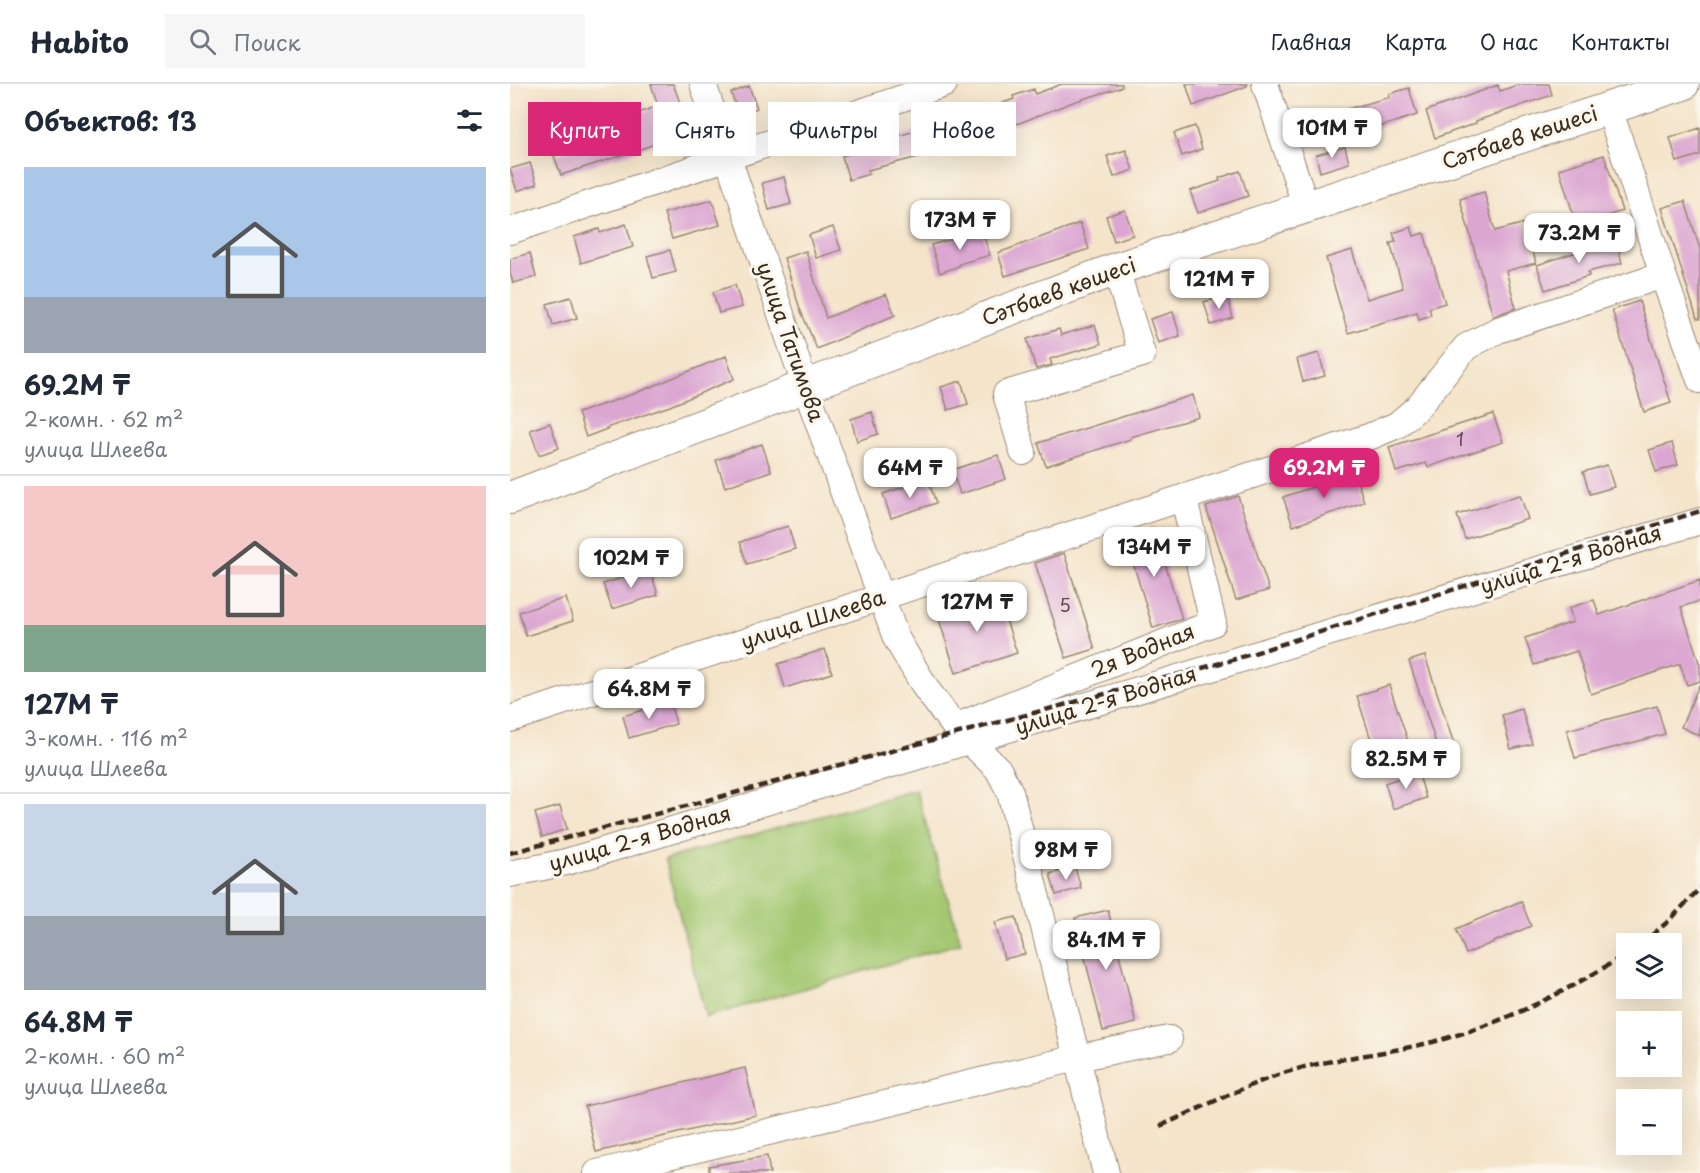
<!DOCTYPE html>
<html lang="ru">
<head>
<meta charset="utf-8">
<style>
	:root { --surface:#fff; --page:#f6f6f7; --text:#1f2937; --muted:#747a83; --line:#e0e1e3; --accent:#db2777 }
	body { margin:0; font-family:"Playpen Sans",sans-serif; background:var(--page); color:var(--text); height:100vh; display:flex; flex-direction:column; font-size:22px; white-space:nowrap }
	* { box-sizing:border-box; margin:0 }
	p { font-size:20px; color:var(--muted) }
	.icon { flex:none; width:33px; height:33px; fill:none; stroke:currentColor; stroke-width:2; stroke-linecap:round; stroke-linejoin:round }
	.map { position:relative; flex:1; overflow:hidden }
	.drawer { display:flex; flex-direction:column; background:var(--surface); width:510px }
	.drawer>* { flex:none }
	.top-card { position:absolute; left:18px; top:18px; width:570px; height:54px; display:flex; gap:12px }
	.controls { position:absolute; left:1106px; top:849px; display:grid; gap:12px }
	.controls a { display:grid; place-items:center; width:66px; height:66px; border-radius:0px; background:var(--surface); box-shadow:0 6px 24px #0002; font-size:30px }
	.price { position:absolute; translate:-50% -51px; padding:0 14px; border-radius:12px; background:#fff; color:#222; font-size:20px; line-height:39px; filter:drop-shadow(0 2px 3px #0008) }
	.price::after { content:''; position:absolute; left:50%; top:36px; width:18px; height:14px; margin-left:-9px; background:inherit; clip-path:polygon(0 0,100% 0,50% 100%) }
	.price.current { background:var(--accent); color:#fff }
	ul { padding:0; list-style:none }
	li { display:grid; align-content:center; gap:12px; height:318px; padding:0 24px }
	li+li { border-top:2px solid var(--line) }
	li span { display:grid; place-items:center; height:186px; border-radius:0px; color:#555 }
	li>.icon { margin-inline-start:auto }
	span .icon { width:108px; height:108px; fill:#fffc; stroke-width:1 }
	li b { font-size:26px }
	h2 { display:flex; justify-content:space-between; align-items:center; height:72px; padding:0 24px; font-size:26px }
	.pill { padding:0 21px; border-radius:0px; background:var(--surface); box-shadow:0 6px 24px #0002; font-size:21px; line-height:54px }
	.pill.current { background:var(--accent); color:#fff }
	header { display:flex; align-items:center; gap:36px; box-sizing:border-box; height:84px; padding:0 30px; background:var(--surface); border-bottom:2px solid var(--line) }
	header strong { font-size:28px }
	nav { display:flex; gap:33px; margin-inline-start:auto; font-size:21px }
	.search { width:420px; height:54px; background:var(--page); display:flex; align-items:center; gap:15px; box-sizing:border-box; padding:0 21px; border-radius:0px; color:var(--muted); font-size:22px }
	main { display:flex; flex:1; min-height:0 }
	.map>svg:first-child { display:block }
	.pitch { fill:#a4c872; stroke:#707948; stroke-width:1.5 }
	.building { fill:#dba6d2 }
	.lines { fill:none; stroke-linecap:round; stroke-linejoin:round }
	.minor-casing { stroke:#988774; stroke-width:28 }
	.major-casing { stroke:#988774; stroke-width:34 }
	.minor { stroke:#fff; stroke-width:26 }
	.major { stroke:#fff; stroke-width:32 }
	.rail { stroke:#3b2a1e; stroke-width:4.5; stroke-dasharray:9 4.5; stroke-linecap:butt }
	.labels { text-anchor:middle; stroke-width:6; stroke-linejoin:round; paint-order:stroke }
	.number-label { font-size:18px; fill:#63494b }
	.street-label { font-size:21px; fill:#3b2a1e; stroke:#fbf7ec }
</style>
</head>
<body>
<header>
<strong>Habito</strong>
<div class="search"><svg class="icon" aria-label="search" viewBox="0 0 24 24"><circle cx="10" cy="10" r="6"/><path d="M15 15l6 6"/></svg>Поиск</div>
<nav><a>Главная</a><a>Карта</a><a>О нас</a><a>Контакты</a></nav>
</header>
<main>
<section class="drawer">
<h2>Объектов: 13<svg class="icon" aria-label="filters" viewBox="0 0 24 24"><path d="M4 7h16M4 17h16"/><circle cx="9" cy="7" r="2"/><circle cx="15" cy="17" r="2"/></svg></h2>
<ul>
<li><span style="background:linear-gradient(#a9c7e8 70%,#9aa5b1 0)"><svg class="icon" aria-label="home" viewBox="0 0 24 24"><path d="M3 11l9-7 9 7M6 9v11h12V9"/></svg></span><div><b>69.2M ₸</b><p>2-комн. · 62 m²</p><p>улица Шлеева</p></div></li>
<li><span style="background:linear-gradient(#f6c9c9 75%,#7fa58c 0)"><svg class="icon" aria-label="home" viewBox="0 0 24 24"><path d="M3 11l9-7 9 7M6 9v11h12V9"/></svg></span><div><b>127M ₸</b><p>3-комн. · 116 m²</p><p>улица Шлеева</p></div></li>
<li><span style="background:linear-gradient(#c9d6e8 60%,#9aa5b1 0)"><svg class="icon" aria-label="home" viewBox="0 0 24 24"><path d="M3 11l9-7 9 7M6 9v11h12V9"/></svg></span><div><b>64.8M ₸</b><p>2-комн. · 60 m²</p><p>улица Шлеева</p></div></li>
</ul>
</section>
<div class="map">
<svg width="1190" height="1089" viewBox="0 0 1190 1089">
	<rect width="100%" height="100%" fill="#fbf7ec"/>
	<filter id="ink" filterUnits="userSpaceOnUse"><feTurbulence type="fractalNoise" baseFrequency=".0167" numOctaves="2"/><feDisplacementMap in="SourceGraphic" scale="12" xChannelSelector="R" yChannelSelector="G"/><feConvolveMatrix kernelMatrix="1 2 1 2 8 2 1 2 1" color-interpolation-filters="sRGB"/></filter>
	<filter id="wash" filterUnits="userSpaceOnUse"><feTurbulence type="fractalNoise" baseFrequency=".008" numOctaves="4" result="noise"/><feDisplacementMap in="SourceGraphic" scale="24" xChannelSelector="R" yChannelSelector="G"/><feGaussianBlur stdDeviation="1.35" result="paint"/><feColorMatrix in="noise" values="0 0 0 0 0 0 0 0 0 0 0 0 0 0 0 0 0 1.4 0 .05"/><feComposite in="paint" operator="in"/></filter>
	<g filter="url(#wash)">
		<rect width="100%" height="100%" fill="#f4e4ca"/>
		<path class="pitch" d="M406,706l45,153 -255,74 -41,-158z"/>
		<g id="blocks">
			<path class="building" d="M141,0h22l18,47 -53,19 -77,25 -7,-19 56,-20 -1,-3 30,-9 -3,-10 22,-8z
				M552,0h60v3l-49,15 -51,20 -69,21 1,3 -28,9 -58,15 1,4 -20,6 -7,-24 57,-17 -1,-3 86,-26 30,-11 -1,-3 21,-7 1,5z
				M676,0h61v2l-54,20z
				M1010,0h29l3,11 -76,26v2l-41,15 -9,-27 72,-26 2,6z
				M239,2l8,22 -18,7 -8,-22z
				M899,4l8,27 -66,21 -7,-26 46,-13 -1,-3z
				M685,42l7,23 -20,7 -8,-23z
				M1190,44v27l-23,7 -7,-24z
				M835,63l4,16 -29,9 -4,-17z
				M616,66l7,20 -19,7 -7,-21z
				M1094,71l18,56 -45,15 -18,-57z
				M20,79l7,21 -20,7 -7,-22z
				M730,87l8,25 -50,17 -8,-22 30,-10 -1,-3z
				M274,93l7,27 -22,6 -7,-27z
				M974,108l11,39 30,-8 11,40 -30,8 10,37 -23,8 -33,-117z
				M202,116l8,25 -48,14 -8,-26z
				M1175,117l15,48v70h-3l-35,-111z
				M615,126l8,25 -19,6 -8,-25z
				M570,139l9,26 -84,27 -7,-23z
				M116,140l7,23 -52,16 -7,-26 25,-8 1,4z
				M323,143l8,23 -25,8 -7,-23z
				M901,143l3,9 10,-3 21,70 -16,5 2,7 -12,4 -2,-7 -69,21 -22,-75 26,-8 15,49 36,-11 -13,-45 6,-1 -3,-9z
				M472,147l8,24 -31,9v2l-19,7 -9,-28z
				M1106,155l6,24 -34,9 1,4 -44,14 -8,-25z
				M160,166l6,22 -23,6 -6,-22z
				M296,167l20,67 60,-24 9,21 -78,34 -17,-40 -16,-51z
				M20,169l6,24 -23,6 -3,-10v-14z
				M225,201l7,22 -23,6 -6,-21z
				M717,211l6,23 -22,7 -7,-23z
				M61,213l6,21 -24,7 -6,-21z
				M1129,217l32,102 -27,9 -32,-102z
				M663,228l7,24 -22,7 -8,-24z
				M585,241l6,19 -51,15 2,6 -16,4 -9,-30 32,-10 2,6z
				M809,269l6,23 -22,6 -6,-23z
				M216,272l8,23 -64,27 -64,22 1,1 -21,8 -8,-24 58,-20z
				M451,297l7,23 -20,6 -7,-23z
				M683,311l6,22 -68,20v2l-85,27 -8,-23z
				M362,328l6,22 -21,7 -6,-22z
				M983,330l10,28 -75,25 -2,-4 -30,9 -7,-25z
				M40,339l9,25 -20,7 -9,-25z
				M1162,359l6,22 -22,7 -7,-22z
				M252,360l9,27 -46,16 -9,-27z
				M488,371l8,24 -46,15 -8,-24z
				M1097,381l7,22 -24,7 -7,-22z
				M845,389l9,29 -71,24 -10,-29z
				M418,395l8,24 -45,15 -8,-24z
				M1010,411l8,24 -63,20 -8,-24z
				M728,412l31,94 -33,10 -30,-93z
				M278,442l7,23 -48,15 -7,-22z
				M644,444l28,91 -29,9 -28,-91z
				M554,469l31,96 -29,9 -31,-95z
				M140,485l8,26 -46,14 -9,-25z
				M1190,496v21l-19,6 19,58v16l-13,4 -7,-21 -89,30 -14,-43 -43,14 -9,-27 48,-16 -4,-14 25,-8 5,15z
				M487,509l20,60 -61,20 -19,-60z
				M56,514l7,23 -47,15 -7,-24z
				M315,565l7,24 -47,15 -7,-24z
				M915,572l29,88 -16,5 -29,-88z
				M1190,599v53l-19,-9z
				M879,601l19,56 -33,11 -18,-56z
				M160,618l6,22 -47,14 -6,-22z
				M1147,622l8,28 -90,24 -8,-28z
				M1012,625l10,35 -21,5 -9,-34z
				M908,688l8,26 -33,11 -8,-26z
				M50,722l7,23 -25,8 -7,-24z
				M565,783l6,21 -25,7 -6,-21z
				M1011,817l10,25 -65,28 -10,-25z
				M598,826l28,113 -33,8 -28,-113z
				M506,833l9,37 -21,5 -9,-37z
				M235,984l11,47 -160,37 -11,-46z
				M257,1072l3,17h-61v-7z"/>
		</g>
	</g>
	<g filter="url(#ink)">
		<use href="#blocks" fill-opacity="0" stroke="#988774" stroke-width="1.5"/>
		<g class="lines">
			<defs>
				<path id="minor" d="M193,0l103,304 90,250 31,52 28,37 43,42 12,23 96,381
					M755,0l41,123
					M1099,24l54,167 37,105
					M0,147l434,-147
					M513,368l-17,-58 136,-40 -26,-85
					M0,635l861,-283 26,-11 20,-17 49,-61 32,-17 165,-55
					M445,643l258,-104 -29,-124
					M0,790l56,-12 1134,-341
					M87,1089l480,-115 92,-19"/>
				<path id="major" d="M0,414l606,-229 567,-185"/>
			</defs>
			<use href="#minor" class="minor-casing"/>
			<use href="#major" class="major-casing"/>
			<use href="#minor" class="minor"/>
			<use href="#major" class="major"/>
			<path class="rail" d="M0,769l722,-193 468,-149
				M1131,860l29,-24 30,-32
				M650,1042c37,-16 74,-35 112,-49 57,-21 120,-22 178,-40 63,-18 121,-48 176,-83"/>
		</g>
	</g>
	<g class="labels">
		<g class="number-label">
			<text x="950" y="362">1</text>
			<text x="555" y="528">5</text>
		</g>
		<g class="street-label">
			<text transform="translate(1010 54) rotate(-18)" y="7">Сәтбаев көшесі</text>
			<text transform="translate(549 208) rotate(-20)" y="7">Сәтбаев көшесі</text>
			<text transform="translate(280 258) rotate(71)" y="7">улица Татимова</text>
			<text transform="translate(1061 476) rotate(-17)" y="7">улица 2-я Водная</text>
			<text transform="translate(303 536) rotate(-18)" y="7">улица Шлеева</text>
			<text transform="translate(633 567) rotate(-22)" y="7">2я Водная</text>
			<text transform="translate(596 617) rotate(-17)" y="7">улица 2-я Водная</text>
			<text transform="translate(130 755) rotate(-16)" y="7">улица 2-я Водная</text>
		</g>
	</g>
</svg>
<div class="controls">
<a><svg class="icon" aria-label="layers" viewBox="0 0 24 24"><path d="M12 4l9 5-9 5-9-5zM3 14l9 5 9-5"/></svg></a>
<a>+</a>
<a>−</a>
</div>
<b class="price" style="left:822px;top:75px">101M ₸</b>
<b class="price" style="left:450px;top:167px">173M ₸</b>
<b class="price" style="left:1069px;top:180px">73.2M ₸</b>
<b class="price" style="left:709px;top:226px">121M ₸</b>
<b class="price" style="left:400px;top:415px">64M ₸</b>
<b class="price current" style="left:814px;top:415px">69.2M ₸</b>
<b class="price" style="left:644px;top:494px">134M ₸</b>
<b class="price" style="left:121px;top:505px">102M ₸</b>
<b class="price" style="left:467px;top:549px">127M ₸</b>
<b class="price" style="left:139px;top:636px">64.8M ₸</b>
<b class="price" style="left:896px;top:706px">82.5M ₸</b>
<b class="price" style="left:556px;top:797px">98M ₸</b>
<b class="price" style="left:596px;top:887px">84.1M ₸</b>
<div class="top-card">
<a class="pill current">Купить</a>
<a class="pill">Снять</a>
<a class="pill">Фильтры</a>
<a class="pill">Новое</a>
</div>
</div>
</main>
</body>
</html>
